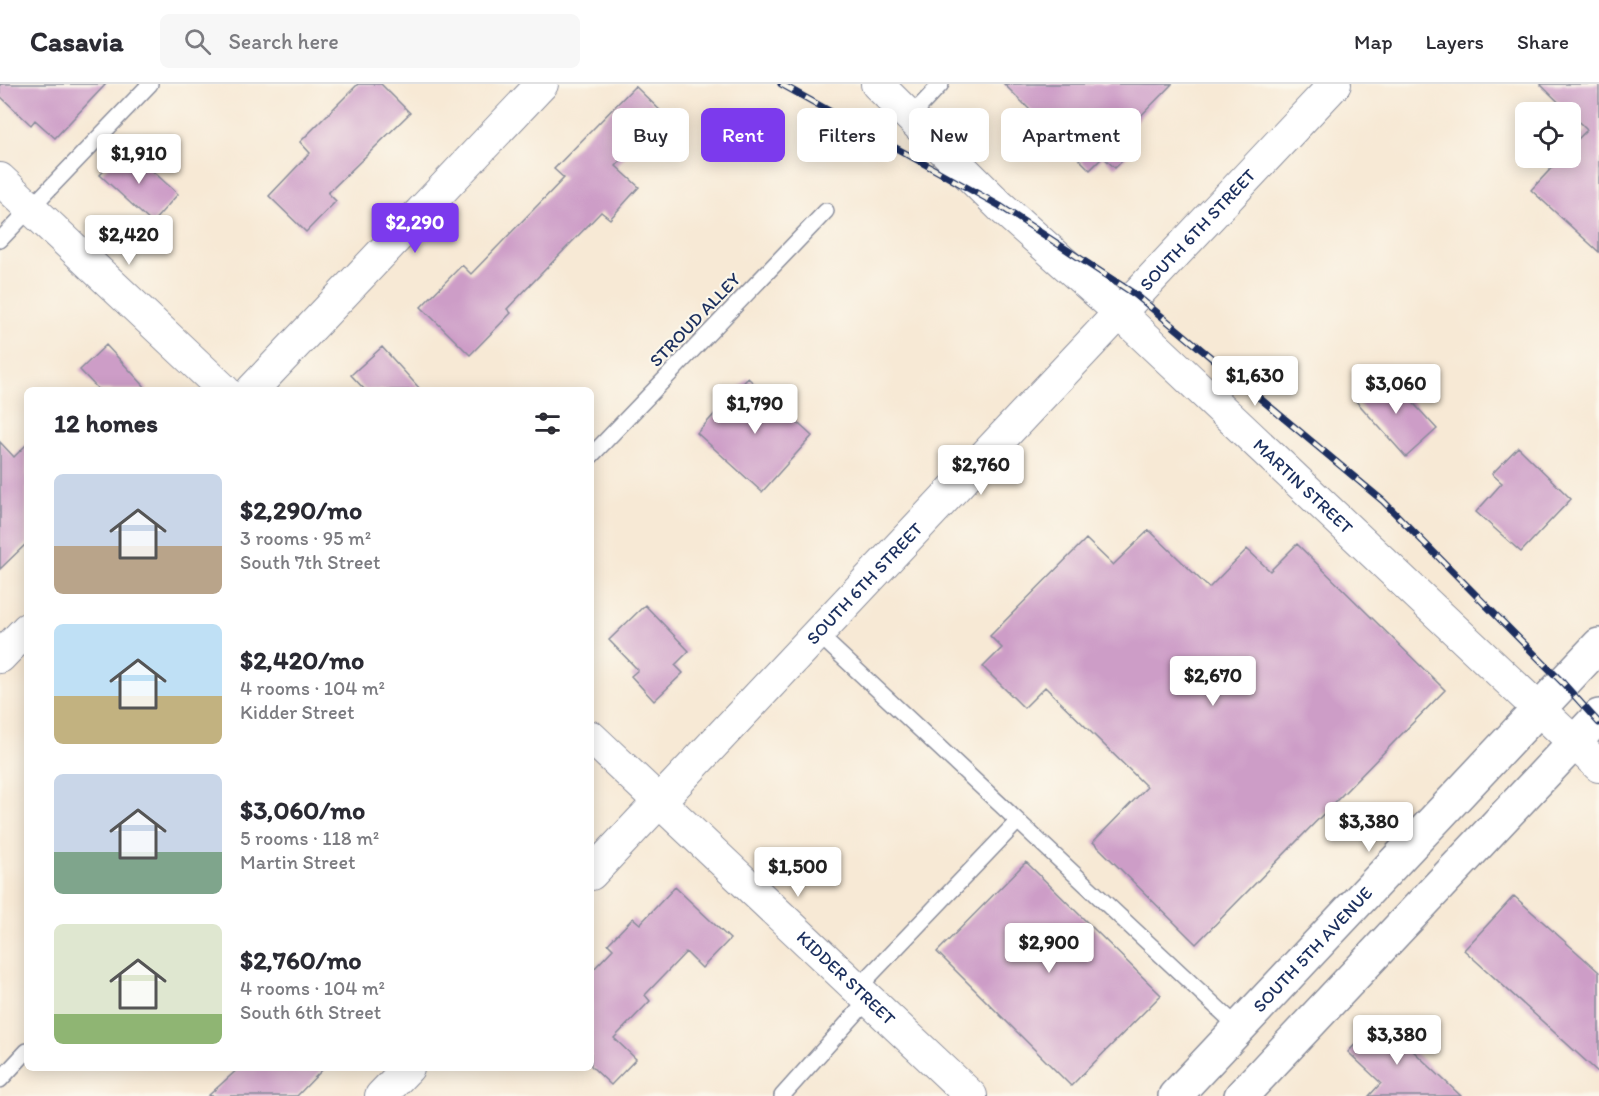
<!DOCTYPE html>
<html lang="en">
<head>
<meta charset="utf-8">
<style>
	:root { --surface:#fff; --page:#f7f7f7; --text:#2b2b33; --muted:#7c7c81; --line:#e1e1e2; --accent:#7c3aed }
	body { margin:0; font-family:Itim,sans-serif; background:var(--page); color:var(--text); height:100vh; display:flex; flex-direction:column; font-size:22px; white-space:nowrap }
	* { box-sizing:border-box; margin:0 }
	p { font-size:20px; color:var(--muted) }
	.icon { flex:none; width:33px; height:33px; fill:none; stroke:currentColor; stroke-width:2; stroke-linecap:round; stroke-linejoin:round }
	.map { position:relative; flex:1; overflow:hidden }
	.drawer { position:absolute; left:24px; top:303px; width:570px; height:684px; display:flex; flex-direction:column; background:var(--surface); border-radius:9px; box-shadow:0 3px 15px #0003 }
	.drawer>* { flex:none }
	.top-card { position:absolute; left:612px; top:24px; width:570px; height:54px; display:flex; gap:12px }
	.fabs { position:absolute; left:1515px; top:18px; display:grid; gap:12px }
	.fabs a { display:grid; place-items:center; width:66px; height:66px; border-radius:9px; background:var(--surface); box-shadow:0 3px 15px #0003; font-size:30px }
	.price { position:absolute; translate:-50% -51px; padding:0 14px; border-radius:6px; background:#fff; color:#222; font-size:20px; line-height:39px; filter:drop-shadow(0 2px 3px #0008) }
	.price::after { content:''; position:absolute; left:50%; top:36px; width:18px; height:14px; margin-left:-9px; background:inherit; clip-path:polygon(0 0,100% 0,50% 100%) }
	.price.current { background:var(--accent); color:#fff }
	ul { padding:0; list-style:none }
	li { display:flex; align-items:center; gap:18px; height:150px; padding:0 30px }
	li span { display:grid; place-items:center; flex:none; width:168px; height:120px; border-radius:9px; color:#555 }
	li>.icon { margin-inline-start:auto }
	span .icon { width:72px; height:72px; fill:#fffc; stroke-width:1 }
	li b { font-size:26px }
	h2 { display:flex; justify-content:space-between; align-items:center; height:72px; padding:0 30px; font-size:26px }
	.pill { padding:0 21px; border-radius:9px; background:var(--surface); box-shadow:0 3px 15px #0003; font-size:21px; line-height:54px }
	.pill.current { background:var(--accent); color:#fff }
	header { display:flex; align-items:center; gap:36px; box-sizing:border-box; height:84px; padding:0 30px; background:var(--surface); border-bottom:2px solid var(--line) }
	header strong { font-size:28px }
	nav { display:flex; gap:33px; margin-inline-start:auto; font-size:21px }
	.search { width:420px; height:54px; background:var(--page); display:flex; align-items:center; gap:15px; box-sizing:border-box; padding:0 21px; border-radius:9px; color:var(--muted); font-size:22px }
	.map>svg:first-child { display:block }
	.building { fill:#cd9dc7 }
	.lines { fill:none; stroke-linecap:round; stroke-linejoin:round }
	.service-casing { stroke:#898c9a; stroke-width:18 }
	.minor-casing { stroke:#898c9a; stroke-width:34 }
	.tertiary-casing { stroke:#898c9a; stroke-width:36 }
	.service { stroke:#fff; stroke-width:15 }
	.minor { stroke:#fff; stroke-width:32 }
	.tertiary { stroke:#fff; stroke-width:33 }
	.rail-casing { stroke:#1b2f5e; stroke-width:7 }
	.rail { stroke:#fbf7ec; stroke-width:4.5; stroke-dasharray:14; stroke-linecap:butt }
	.labels { text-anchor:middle; stroke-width:4.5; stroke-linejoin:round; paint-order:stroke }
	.street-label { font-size:18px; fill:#1b2f5e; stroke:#fbf7ec }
</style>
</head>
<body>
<header>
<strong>Casavia</strong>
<div class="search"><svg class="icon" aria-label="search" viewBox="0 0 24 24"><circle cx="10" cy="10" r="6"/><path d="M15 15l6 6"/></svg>Search here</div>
<nav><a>Map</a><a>Layers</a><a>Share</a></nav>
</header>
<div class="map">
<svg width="1599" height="1012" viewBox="0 0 1599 1012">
	<rect width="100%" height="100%" fill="#fbf7ec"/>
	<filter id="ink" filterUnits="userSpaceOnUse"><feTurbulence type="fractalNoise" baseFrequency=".0167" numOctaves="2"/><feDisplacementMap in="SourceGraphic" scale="12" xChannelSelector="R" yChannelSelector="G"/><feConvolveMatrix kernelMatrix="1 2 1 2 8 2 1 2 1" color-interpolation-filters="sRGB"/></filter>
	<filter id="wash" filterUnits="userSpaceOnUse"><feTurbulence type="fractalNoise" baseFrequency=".008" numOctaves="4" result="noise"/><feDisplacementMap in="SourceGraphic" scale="24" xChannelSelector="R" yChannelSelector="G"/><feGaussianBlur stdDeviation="1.35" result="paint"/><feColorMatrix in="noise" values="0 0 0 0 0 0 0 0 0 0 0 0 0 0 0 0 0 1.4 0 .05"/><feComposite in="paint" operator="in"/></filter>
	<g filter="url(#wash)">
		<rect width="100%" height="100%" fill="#f7e9d5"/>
		<g id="blocks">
			<path class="building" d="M0,0h106l-51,54 -20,-18 -4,5 -31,-29z
				M358,0h23l29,29 -82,80 8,8 -30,31 -37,-36 41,-43 -10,-11z
				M1004,0h168l-48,49 13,13 -22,22 -12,-11 -13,13z
				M1540,0h59v168l-68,-62 30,-32h9v-11l17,-17z
				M635,2l30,29 -49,51 23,21 -29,32 -9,-7 -94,97 4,4 -41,42 -49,-48 41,-42 9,9 93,-96 -10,-9z
				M126,63l52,47 -26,29 -52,-48z
				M106,261l42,45h-49l-19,-20z
				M382,263l39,43h-56l-14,-15z
				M1385,288l52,57 -31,28 -51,-57z
				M748,294l64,58 -50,56 -65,-59z
				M0,358l14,15 13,-13v99l-27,26z
				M1518,363l53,52 -50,53 -45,-40 26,-29 -10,-9z
				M1149,446l60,58 38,-39 23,22 27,-27 148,146 -249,254 -103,-102 54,-55 -102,-100 -21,21 -41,-41 19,-19 -12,-12 96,-97 27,26z
				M645,521l44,46 -14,14 8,8 -29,28 -23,-25 7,-6 -29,-30z
				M1026,778l135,133 -90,91 -134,-134z
				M675,803l55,52 -28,29 -16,-16 -41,43 5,6 -36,37 22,21 -25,26 -20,-19v-94l22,-23 -5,-5 25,-26 7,6z
				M1514,812l85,76v101l-135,-123z
				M1379,935l82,77h-92l12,-13 -33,-31z
				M239,984h85l-27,28h-89z"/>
		</g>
	</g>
	<g filter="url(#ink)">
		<use href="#blocks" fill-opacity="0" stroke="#898c9a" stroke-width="1.5"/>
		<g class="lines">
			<defs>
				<path id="service" d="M911,32l30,-32
					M0,156l150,-156
					M591,372l235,-245
					M817,549l422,395
					M858,904l159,-166
					M0,996l27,-29
					M782,1012l87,-97"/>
				<g id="minor">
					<path id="s1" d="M877,0l123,122 108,96 491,464"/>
					<path d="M0,95l224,211"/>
					<path d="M252,306l290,-306"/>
					<path d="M0,573l27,-28"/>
					<path id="s2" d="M591,653l380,359"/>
					<path id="s3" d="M591,790l744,-790"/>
					<path d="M381,1012l27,-28"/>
				</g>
				<g id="tertiary">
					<path id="s4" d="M1175,1012l424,-451"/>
					<path d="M1241,1012l358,-380"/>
				</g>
			</defs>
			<use href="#service" class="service-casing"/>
			<use href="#minor" class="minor-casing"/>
			<use href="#tertiary" class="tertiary-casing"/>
			<use href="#service" class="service"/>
			<use href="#minor" class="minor"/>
			<use href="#tertiary" class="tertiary"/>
			<defs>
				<path id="rail" d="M781,0l219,122 136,89 247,206 180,182 36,40"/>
			</defs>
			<use href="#rail" class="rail-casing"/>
			<use href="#rail" class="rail"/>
		</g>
	</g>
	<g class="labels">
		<g class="street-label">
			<text dy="6" stroke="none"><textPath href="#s3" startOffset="885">SOUTH 6TH STREET</textPath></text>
			<text transform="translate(695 236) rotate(-46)" y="6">STROUD ALLEY</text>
			<text dy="6" stroke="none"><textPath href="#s1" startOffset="586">MARTIN STREET</textPath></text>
			<text dy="6" stroke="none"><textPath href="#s3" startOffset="399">SOUTH 6TH STREET</textPath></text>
			<text dy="6" stroke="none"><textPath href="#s4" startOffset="201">SOUTH 5TH AVENUE</textPath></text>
			<text dy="6" stroke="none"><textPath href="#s2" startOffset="351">KIDDER STREET</textPath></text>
		</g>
	</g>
</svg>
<div class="fabs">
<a><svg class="icon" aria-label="locate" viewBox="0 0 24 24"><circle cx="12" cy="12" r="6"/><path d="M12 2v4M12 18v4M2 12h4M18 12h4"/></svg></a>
</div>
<b class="price" style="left:139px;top:101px">$1,910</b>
<b class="price current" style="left:415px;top:170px">$2,290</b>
<b class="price" style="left:129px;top:182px">$2,420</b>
<b class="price" style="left:1255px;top:323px">$1,630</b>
<b class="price" style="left:1396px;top:331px">$3,060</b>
<b class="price" style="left:755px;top:351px">$1,790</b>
<b class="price" style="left:981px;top:412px">$2,760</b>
<b class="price" style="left:1213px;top:623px">$2,670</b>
<b class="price" style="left:1369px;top:769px">$3,380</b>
<b class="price" style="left:798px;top:814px">$1,500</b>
<b class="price" style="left:1049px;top:890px">$2,900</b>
<b class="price" style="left:1397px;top:982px">$3,380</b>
<div class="top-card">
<a class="pill">Buy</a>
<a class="pill current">Rent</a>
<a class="pill">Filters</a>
<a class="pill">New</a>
<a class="pill">Apartment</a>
</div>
<section class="drawer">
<h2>12 homes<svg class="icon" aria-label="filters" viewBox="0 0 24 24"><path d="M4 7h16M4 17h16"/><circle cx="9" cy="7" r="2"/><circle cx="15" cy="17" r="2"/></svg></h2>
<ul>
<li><span style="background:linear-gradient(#c9d6e8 60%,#b9a48a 0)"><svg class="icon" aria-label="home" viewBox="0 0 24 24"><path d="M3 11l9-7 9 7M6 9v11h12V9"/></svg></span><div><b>$2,290/mo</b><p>3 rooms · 95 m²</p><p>South 7th Street</p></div></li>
<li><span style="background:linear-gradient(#bfe0f5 60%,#c2b280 0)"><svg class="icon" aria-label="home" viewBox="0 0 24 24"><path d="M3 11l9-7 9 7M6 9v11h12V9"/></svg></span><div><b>$2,420/mo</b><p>4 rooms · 104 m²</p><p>Kidder Street</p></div></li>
<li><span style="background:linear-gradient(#c9d6e8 65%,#7fa58c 0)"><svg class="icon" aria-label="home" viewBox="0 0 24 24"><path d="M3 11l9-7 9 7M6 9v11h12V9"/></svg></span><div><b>$3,060/mo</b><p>5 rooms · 118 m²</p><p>Martin Street</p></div></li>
<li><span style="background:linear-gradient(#dfe7d0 75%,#8fb573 0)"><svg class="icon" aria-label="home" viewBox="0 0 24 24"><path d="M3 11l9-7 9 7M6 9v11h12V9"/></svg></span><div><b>$2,760/mo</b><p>4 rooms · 104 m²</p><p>South 6th Street</p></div></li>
</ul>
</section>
</div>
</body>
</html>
